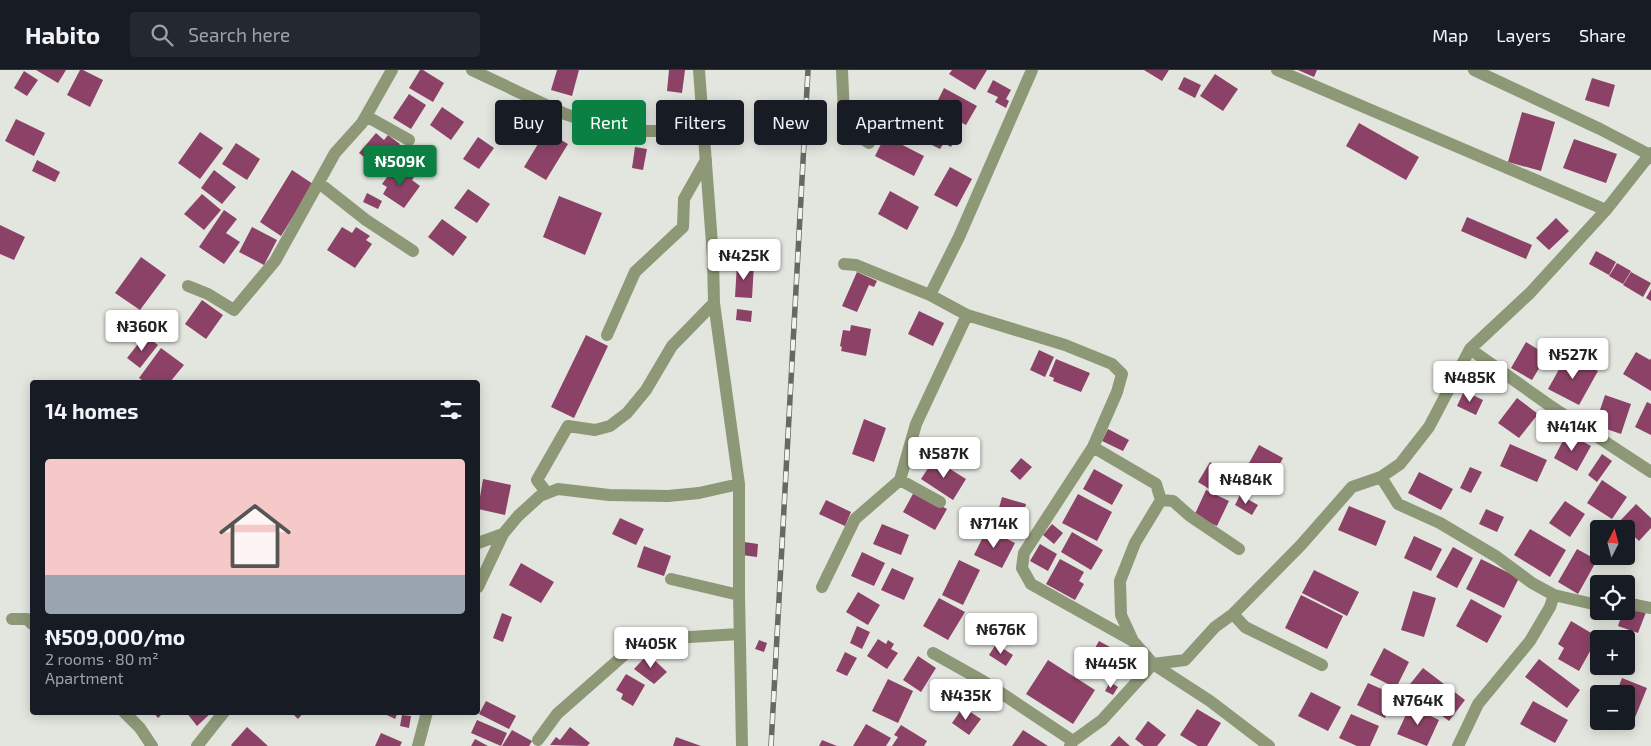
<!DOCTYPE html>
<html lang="en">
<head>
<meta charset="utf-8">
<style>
	:root { --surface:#171b24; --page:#242831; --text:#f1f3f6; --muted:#9ea1a6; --line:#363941; --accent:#0b8043 }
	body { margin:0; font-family:"Exo 2",sans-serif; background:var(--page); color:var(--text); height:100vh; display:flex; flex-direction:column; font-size:19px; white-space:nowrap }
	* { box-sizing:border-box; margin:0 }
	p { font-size:16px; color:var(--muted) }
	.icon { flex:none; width:28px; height:28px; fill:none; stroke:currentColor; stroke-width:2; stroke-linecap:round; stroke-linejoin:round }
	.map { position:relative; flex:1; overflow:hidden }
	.drawer { position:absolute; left:30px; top:310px; width:450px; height:335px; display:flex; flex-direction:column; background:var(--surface); border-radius:5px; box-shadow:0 2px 12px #0003 }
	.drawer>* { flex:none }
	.top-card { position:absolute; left:495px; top:30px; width:475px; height:45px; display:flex; gap:10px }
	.needle { width:32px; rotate:6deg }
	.buttons { position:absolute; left:1590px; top:450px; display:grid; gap:10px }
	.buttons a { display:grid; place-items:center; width:45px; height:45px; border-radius:5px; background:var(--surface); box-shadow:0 2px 12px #0003; font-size:25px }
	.price { position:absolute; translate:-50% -42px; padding:0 11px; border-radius:5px; background:#fff; color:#222; font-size:16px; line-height:32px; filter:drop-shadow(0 1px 2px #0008) }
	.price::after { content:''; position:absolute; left:50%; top:30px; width:15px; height:11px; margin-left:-8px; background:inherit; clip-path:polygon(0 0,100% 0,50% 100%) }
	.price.on { background:var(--accent); color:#fff }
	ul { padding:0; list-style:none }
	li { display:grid; align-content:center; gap:10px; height:265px; padding:0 15px }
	li span { display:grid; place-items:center; height:155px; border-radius:5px; color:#555 }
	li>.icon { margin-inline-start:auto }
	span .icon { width:90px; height:90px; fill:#fffc; stroke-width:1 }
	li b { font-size:21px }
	h2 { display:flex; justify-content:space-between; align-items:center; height:60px; padding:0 15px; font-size:21px }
	.pill { padding:0 18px; border-radius:5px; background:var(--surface); box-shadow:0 2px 12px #0003; font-size:18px; line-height:45px }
	.pill.on { background:var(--accent); color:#fff }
	header { display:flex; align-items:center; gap:30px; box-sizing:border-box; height:70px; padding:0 25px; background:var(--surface); border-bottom:1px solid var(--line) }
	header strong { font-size:24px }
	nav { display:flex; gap:28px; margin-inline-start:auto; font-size:18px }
	.search { width:350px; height:45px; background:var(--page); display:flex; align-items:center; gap:12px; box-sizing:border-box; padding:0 18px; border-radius:5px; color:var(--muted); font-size:19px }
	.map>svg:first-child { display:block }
	.building { fill:#8c4266 }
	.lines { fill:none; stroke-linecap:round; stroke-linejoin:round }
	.minor { stroke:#8d9877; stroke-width:12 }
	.rail-casing { stroke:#666864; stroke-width:5.5 }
	.rail { stroke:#f1f3ed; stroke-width:4; stroke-dasharray:11; stroke-linecap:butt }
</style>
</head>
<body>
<header>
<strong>Habito</strong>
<div class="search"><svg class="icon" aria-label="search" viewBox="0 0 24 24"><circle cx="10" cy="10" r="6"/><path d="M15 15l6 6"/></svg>Search here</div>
<nav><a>Map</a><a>Layers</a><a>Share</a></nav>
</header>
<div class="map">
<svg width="1651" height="676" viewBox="0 0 1651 676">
	<rect width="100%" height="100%" fill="#e3e6df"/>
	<path class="building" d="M36,0h30l-8,13z
		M80,0h3l20,10 -13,27 -23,-12z
		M420,0h3l21,13 -11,19 -24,-14z
		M557,0h22l-7,26 -21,-6z
		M669,0h16l-3,23 -15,-2z
		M952,0h35l-12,20 -26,-16z
		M1144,0h25l-7,11z
		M1298,0h19l-3,7z
		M24,1l14,9 -11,16 -13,-8z
		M1215,4l23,15 -15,22 -23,-15z
		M1184,7l17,8 -6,13 -17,-9z
		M1592,8l23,7 -6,22 -24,-7z
		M993,10l18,10 -5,9 3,2 -3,7 -11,-6 3,-5 -11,-5z
		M944,18l33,18 -11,19 -32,-17z
		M409,24l17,11 -15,24 -18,-11z
		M442,37l22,15 -13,18 -21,-15z
		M936,41l22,12 -5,10 4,2 -6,12 -7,-4 -4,6 -20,-10z
		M1522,42l33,10 -14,49 -33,-9z
		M16,49l29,14 -11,23 -29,-15z
		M1359,53l60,34 -13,23 -60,-34z
		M546,61l22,13 -22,36 -22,-13z
		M200,62l23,16 -23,31 -22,-16z
		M376,63l8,7 4,-5 12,9 -4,5 5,4 -16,20 -26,-20z
		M885,66l39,20 -10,20 -39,-20z
		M478,67l16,11 -15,21 -16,-10z
		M1574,69l43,15 -11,29 -43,-15z
		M236,73l24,16 -13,21 -25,-16z
		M635,77l12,2 -4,21 -11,-2z
		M37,90l23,12 -5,10 -23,-11z
		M950,97l22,12 -15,28 -23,-12z
		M393,99l6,4 3,-4 12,8 -2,3 8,6 -16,22 -21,-14 4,-7 -5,-3z
		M214,100l22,17 -14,17 -21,-16z
		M292,100l21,14 -32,52 -21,-14z
		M468,119l22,15 -13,19 -23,-15z
		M890,121l29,16 -12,23 -29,-16z
		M367,123l15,8 -4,8 -15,-7z
		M202,124l19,16 -17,20 -20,-16z
		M559,126l43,17 -17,42 -42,-18z
		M224,140l13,9 -11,14 14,9 -16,22 -25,-17z
		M1467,147l65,28 -6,14 -65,-28z
		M1556,148l13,13 -20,19 -13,-12z
		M442,149l25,18 -14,19 -25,-19z
		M0,155l25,12 -11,23 -14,-6z
		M252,157l25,13 -13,25 -25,-13z
		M342,157l10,6 4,-6 14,9 -4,4 6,4 -17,24 -28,-18z
		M1596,181l20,11 -7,13 -20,-11z
		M141,187l25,18 -26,35 -25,-17z
		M1617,193l14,8 -8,13 -14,-8z
		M737,194l17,1 -2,33 -17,-1z
		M857,202l20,9 -3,6 -5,-2 -12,27 -15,-6z
		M1631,202l20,11 -8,14 -20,-12z
		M1651,219v12l-5,-3z
		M202,230l21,15 -17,24 -21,-15z
		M737,239l15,2 -1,11 -15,-2z
		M919,241l25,12 -11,23 -25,-12z
		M851,255l20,4 -5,27 -25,-5 1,-4 -2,-1 3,-16 7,1z
		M145,265l13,10 -18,23 -13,-10z
		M586,265l22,11 -34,72 -23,-11z
		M1526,272l21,13 -15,25 -21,-12z
		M161,278l23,17 -14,17h-25l-6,-4z
		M1039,280l15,7 -9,20 -15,-7z
		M1636,282l14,8 1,-2v33l-28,-17z
		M1567,285l31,16 -19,34 -31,-16z
		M1056,289l34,14 -9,19 -28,-11 1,-3 -5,-2z
		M1464,321l19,9 -7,15 -19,-9z
		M1605,325l26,9 -10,30 -26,-9z
		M1517,328l21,16 -19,24 -21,-15z
		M1647,332l4,2v31l-16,-8z
		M864,349l22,9 -12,34 -22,-8z
		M1108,359l21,11 -6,11 -21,-10z
		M1567,363l24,13 -14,25 -23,-13z
		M1510,374l37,16 -10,22 -37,-16z
		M1259,375l24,13 -14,27 -25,-13z
		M1602,384l10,7 -15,21 -9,-7z
		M1021,388l11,9 -12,13 -10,-9z
		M934,389l32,20 -13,21 -32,-21z
		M1210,392l21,13 -12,20 -21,-13z
		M1470,397l12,5 -11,21 -11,-5z
		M1094,399l29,16 -11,20 -29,-16z
		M1419,402l34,17 -12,21 -33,-17z
		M483,409l28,6 -6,30 -27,-6z
		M1602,410l25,17 -15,22 -25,-16z
		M1206,420l23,11 -12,25 -23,-10z
		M914,422l33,17 -12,21 -32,-18z
		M1078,424l34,18 -15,29 -35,-18z
		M1240,425l18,10 -6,10 -17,-10z
		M1002,427l24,7 -7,29 -25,-7z
		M826,430l25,12 -6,14 -26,-12z
		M1565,431l20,13 -15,23 -21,-14z
		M1636,434l15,14v10l-12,13 -20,-19z
		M1349,436l37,15 -10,25 -38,-16z
		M1486,439l18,8 -7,15 -18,-8z
		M620,448l24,11 -8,16 -24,-11z
		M882,454l27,11 -8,20 -28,-11z
		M1052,454l11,9 -9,11 -11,-9z
		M987,459l28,14 -13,25 -28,-13z
		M1530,459l36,21 -16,27 -36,-22z
		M1072,462l31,18 -12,20 -30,-18z
		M1414,466l28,13 -11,22 -27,-13z
		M744,472l14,2 -1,13 -15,-2z
		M1040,474l17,10 -9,17 -18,-10z
		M644,476l27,10 -7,20 -27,-9z
		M1453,477l20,11 -16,30 -21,-11z
		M1577,479l20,11 -19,34 -20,-12z
		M862,482l23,11 -11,23 -23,-10z
		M1060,489l24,13 -5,9 5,3 -9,16 -29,-16z
		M1481,489l38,19 -15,30 -38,-19z
		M959,490l21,10 -17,35 -21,-10z
		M521,493l33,19 -13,21 -32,-18z
		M892,498l22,10 -10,22 -23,-10z
		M1314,500l45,22 -12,24 -45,-23z
		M1413,521l23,7 -12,39 -23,-7z
		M858,522l22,13 -12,20 -22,-13z
		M1301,525l42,21 -16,33 -42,-21z
		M939,528l26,14 -17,28 -25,-14z
		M1471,529l31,17 -15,27 -31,-17z
		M1626,536l20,6 -8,21 -20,-7 5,-15h3z
		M502,543l10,4 -9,25 -10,-4z
		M1571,551l27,16 -19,34 -21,-12 6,-11 -6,-4z
		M857,556l13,6 -8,17 -12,-6z
		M878,569l8,5 2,-4 6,4 -3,5 7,4 -11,16 -20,-13z
		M759,570l8,3 -3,9 -9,-3z
		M1099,571l20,11 -4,8 -20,-12z
		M996,574l17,11 -7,11 -17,-11z
		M1384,578l25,14 -13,26 -26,-13z
		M845,582l12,6 -10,18 -11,-5z
		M1093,583l25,13 -4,7 -25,-13z
		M648,584l19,18 -13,12 -20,-15z
		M918,586l18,12 -15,24 -18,-12z
		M1539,589l41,31 -13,18 -42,-31z
		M1048,590l47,30 -22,34 -47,-30z
		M1423,598l42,32 -16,21 -43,-32z
		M626,604l19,11 -12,21 -12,-7 2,-5 -7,-4z
		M1622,608l25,10 -13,32 -8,-4v-22h-10z
		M888,609l25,12 -15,32 -26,-12z
		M1110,612l8,5 -5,8 -8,-4z
		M1368,613l27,12 -10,23 -28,-13z
		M1311,622l30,15 -13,24 -30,-15z
		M486,631l30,15 -7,13 -30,-15z
		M1533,631l35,19 -13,23 -35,-19z
		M1410,636l29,14 -12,26 -30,-12z
		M963,637l18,12 -12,16 -17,-12z
		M1197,639l24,14 -14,23h-9l-18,-11z
		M153,642h11l-6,6z
		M186,642h26l-15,14z
		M291,642h13l-6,7z
		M381,642h17l-3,7z
		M1351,644l28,12 -9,20h-13l-18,-8z
		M402,645l9,1 -2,12 -9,-2z
		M477,650l30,13 -6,13 -30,-13z
		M1148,651l18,14 -9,11h-13l-9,-7z
		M866,654l25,14 -5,8h-33z
		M901,655l26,16 -3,5h-32l6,-9 -4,-2z
		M247,657l21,19h-36l-1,-1z
		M570,657l20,16 -3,3 -37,-1 6,-8 4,3z
		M512,660l20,11 -3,5h-27z
		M1023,660l25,16h-36z
		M381,663l21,9 -2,4h-25z
		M1119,666l11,10h-20z
		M676,667l25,9h-28z
		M475,669l13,7h-17z
		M822,670l15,6h-18z"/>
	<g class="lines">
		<path class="minor" d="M472,0l93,44 51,17h87
			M699,0l14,187 1,46 25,181v111l3,151
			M842,0l2,46 5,14 20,13
			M1277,0l329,140
			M1474,0l126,59 50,26 1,3
			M366,46l43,24
			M319,113l47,37 47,31
			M844,194l12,1 74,30 37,20 98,30 47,19 10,10 -5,18 -24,55 -69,106 -2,15 9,16 102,57 20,23 57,37 59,45
			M188,216l20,8 26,16 41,-49 60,-108 27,-30 30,-53
			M930,225l29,-58 73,-167
			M607,265l28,-63 48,-45 1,-28 22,-39
			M1470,279l79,56 102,67
			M1093,377l63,37 5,16 -26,43 -15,38 1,34 12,26
			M1381,407l17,27 42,19 57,34 35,26 22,12 -4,12 -20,34 -52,63 -20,42
			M900,410l40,22
			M547,423l-10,-13 31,-54 27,4 15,-4 17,-13 19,-23 26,-44 42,-43
			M1161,430l12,1 17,15 49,33
			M478,473l25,-9 15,-18 22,-20 18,-7 51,6 59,1 31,-3 40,-9
			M671,509l68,16
			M478,517l25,-53
			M822,517l33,-68 45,-39 16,-56 51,-109
			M1554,525l39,9 6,-1
			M1626,533l25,5
			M1233,544l12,13 77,38
			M12,549h15l5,5
			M933,583l50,28 90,60
			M124,642l16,16 12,18
			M538,670l19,-26 84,-74 98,-6
			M197,676l27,-34
			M418,676l9,-34
			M1070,676l3,-5 29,-21 51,-56 32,-4 30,-33 18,-13 68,-69 51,-58 29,-10 19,-13 29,-37 41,-78 60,-56 76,-83 45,-57"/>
		<defs>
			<path id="rail" d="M771,676l37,-676"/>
		</defs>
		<use href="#rail" class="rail-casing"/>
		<use href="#rail" class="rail"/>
	</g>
</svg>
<div class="buttons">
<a><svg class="needle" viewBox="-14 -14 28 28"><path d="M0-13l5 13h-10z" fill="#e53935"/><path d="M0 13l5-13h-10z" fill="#9ea1a6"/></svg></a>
<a><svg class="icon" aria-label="locate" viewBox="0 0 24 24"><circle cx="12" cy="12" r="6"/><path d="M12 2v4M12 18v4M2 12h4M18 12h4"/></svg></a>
<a>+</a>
<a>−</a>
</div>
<b class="price on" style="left:400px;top:117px">₦509K</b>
<b class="price" style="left:744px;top:211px">₦425K</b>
<b class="price" style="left:142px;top:282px">₦360K</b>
<b class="price" style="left:1573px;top:310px">₦527K</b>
<b class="price" style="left:1470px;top:333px">₦485K</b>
<b class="price" style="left:1572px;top:382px">₦414K</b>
<b class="price" style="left:944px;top:409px">₦587K</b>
<b class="price" style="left:1246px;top:435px">₦484K</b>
<b class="price" style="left:994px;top:479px">₦714K</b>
<b class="price" style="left:1001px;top:585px">₦676K</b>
<b class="price" style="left:651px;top:599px">₦405K</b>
<b class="price" style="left:1111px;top:619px">₦445K</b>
<b class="price" style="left:966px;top:651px">₦435K</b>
<b class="price" style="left:1418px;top:656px">₦764K</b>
<div class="top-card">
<a class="pill">Buy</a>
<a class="pill on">Rent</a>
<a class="pill">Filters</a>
<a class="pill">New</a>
<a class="pill">Apartment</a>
</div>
<section class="drawer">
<h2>14 homes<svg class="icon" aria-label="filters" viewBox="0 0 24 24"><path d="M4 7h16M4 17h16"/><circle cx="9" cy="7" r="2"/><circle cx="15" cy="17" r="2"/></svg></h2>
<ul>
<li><span style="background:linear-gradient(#f6c9c9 75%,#9aa5b1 0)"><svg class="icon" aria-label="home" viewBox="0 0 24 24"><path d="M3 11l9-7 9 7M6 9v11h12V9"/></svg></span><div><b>₦509,000/mo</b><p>2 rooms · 80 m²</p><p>Apartment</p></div></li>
</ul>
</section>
</div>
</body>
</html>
